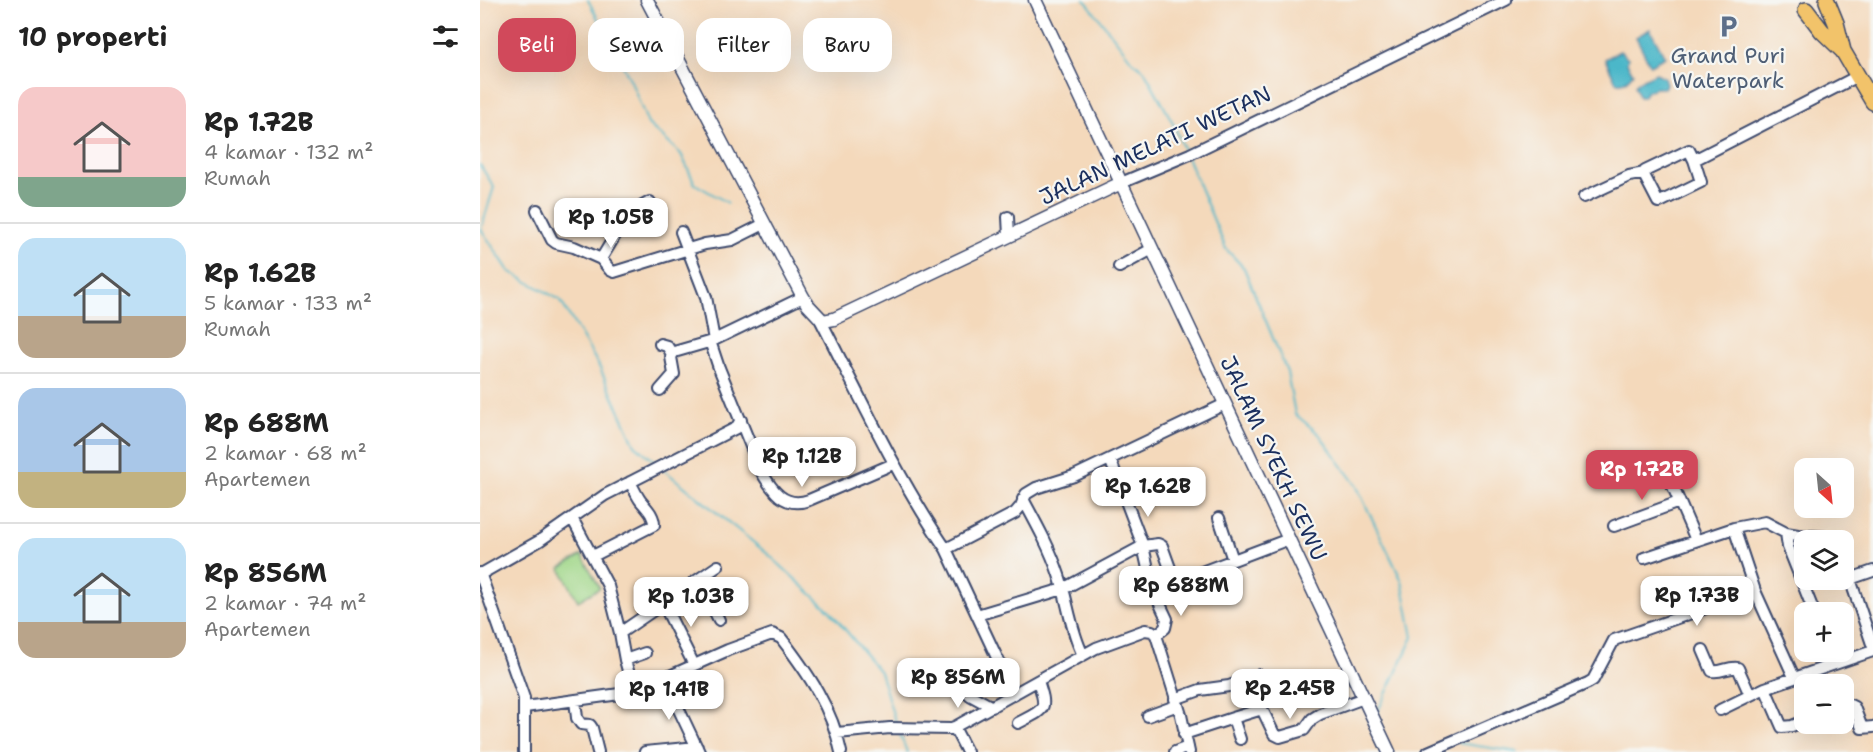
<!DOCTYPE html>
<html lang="id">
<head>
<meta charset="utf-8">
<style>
	:root { --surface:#fff; --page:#f2f2f2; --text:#222; --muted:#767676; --line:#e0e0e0; --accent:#d1495b }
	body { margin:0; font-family:"Shantell Sans",sans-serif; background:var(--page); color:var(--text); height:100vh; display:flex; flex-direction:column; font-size:22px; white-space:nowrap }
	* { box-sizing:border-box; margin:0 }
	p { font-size:20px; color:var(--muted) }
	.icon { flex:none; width:33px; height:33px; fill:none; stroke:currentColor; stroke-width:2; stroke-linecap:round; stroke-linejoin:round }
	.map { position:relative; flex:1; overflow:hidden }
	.drawer { display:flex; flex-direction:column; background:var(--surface); width:480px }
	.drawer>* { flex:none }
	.top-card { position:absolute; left:18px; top:18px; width:570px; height:54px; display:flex; gap:12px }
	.needle { width:39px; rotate:153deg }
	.fabs { position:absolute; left:1314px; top:458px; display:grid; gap:12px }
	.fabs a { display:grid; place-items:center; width:60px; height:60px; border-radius:12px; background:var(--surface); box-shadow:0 6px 24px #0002; font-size:30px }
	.price { position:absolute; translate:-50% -51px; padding:0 14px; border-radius:12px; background:#fff; color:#222; font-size:20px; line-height:39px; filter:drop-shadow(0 2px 3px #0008) }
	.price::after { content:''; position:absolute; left:50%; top:36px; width:18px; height:14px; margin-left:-9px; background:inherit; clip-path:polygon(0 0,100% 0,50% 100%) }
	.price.selected { background:var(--accent); color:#fff }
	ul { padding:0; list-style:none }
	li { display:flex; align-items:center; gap:18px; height:150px; padding:0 18px }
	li+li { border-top:2px solid var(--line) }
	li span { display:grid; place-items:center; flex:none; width:168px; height:120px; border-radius:18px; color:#555 }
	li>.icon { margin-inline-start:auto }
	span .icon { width:72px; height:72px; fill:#fffc; stroke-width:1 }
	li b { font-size:26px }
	h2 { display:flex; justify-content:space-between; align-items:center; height:72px; padding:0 18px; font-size:26px }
	.pill { padding:0 21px; border-radius:18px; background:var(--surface); box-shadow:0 6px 24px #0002; font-size:21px; line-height:54px }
	.pill.selected { background:var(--accent); color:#fff }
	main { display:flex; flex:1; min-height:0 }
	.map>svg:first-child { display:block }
	.green { fill:#a1d789; stroke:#5e8374; stroke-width:1.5 }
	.water { fill:#4cb7c9; stroke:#347394; stroke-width:1.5 }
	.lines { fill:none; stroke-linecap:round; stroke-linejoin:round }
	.stream { stroke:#4cb7c9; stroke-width:2 }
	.minor-casing { stroke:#3c486c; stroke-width:14 }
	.tertiary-casing { stroke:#3c486c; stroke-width:15 }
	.primary-casing { stroke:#3c486c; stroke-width:18 }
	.minor { stroke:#fff; stroke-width:10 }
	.tertiary { stroke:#fff; stroke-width:12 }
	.primary { stroke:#f2c36a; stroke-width:15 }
	.labels { text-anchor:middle; stroke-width:4.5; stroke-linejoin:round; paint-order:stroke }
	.service-label { font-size:22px; fill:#4e5e75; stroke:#f6f6f2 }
	.street-label { font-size:22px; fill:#1b2f5e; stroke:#f6f6f2 }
</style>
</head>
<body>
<main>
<section class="drawer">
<h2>10 properti<svg class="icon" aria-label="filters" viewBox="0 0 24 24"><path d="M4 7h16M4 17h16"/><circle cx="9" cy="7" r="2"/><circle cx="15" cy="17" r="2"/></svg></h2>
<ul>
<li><span style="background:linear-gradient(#f6c9c9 75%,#7fa58c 0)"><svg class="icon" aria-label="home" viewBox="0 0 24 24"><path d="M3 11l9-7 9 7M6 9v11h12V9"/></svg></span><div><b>Rp 1.72B</b><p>4 kamar · 132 m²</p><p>Rumah</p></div></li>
<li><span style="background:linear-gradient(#bfe0f5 65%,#b9a48a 0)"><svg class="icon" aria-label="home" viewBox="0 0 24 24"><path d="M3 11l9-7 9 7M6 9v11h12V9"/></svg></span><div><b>Rp 1.62B</b><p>5 kamar · 133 m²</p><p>Rumah</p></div></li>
<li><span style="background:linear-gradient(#a9c7e8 70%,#c2b280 0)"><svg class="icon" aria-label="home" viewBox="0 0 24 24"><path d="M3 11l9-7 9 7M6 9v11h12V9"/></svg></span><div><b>Rp 688M</b><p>2 kamar · 68 m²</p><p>Apartemen</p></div></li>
<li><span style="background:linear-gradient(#bfe0f5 70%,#b9a48a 0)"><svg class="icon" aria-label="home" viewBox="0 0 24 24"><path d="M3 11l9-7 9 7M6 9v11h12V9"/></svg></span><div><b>Rp 856M</b><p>2 kamar · 74 m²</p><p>Apartemen</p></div></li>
</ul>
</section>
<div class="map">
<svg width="1393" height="752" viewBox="0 0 1393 752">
	<rect width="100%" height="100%" fill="#f6f6f2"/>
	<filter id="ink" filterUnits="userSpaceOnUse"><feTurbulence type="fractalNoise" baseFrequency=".0167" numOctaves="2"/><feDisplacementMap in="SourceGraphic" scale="12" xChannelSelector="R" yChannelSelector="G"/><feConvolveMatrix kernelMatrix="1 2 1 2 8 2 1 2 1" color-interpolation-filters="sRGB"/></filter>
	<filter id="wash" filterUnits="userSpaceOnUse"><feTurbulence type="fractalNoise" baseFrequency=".008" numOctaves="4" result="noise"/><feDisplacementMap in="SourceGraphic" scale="24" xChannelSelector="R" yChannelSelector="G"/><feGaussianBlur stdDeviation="1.35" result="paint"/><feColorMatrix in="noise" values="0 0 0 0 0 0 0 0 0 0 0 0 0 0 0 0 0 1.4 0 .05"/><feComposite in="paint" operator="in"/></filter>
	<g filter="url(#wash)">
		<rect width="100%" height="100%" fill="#f4d9bb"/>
		<path class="green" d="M102,555l18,33 -22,13 -18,-33z"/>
		<path class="water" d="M1170,29l15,28 -15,8 -14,-28z
			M1140,51l8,7 -1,5 6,10c-5,7 -8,10 -17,9l-11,-23z
			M1176,73l8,4 2,8 -2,3h-9l-8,3 -4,6h-4l-4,-12 4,-4z"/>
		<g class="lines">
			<path class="stream" d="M108,0l43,81 17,43 33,30 14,30 33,19
				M605,0l48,62 11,8 29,53 12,29
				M707,157l39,92 18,19 43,104 8,42 24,20 37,51 46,96 11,56 -37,78
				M0,165l14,22 -13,42 28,42 51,29 38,64 37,81 23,19
				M184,470l105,85 61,56 50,61 16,52
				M419,732l8,20
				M978,743l60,9"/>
		</g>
	</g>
	<g filter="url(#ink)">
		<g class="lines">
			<defs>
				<path id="minor" d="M1214,160l7,22 -41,20h-2l-14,-27 1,-4 44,-21 5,10 164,-84
					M641,183l69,-29 316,-154
					M1104,197l45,-21 16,-3
					M57,210l15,30 4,3 18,4 27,12 9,11 4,2 91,-28 27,-4 32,-16
					M528,217l1,19
					M201,232l25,65 8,43
					M121,259l27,-45 22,-12
					M639,267l33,-18
					M323,297l-91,44 -1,3 8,24 42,103c11,19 23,38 48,29l84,-36
					M340,319c40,78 77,158 126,230l69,-36 6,-7 5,-12 10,-6 38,-12 151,-72
					M180,344l7,2 5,8
					M180,390l14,-16 -3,-17 3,-5 38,-11
					M630,459l33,87 9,41 15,32 -2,9 -9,7
					M1181,459l35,81
					M543,499c13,24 27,49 36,76 9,26 11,54 24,80
					M92,518l36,68 12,47 5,27 9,32
					M739,518l14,42
					M1134,526l65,-24
					M1306,533l2,14 26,65
					M466,549l68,145
					M113,556l61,-31c0,-11 -8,-17 -14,-25 -4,-6 -7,-13 -10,-18
					M1164,558l90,-30
					M1364,564l6,15 23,68
					M0,573l44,125v54
					M1,574l58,-33 66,-46 131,-67 5,-8
					M1370,579l23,-8
					M218,580l21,40
					M695,582l114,-43
					M183,603l31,62
					M497,615l86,-26 80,-43 15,-2 4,2 13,36 -22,7
					M140,633l98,-67
					M1223,650l9,21c9,2 17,-5 26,-3l12,27
					M145,660l20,-7
					M471,675l19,20 22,12
					M1314,677l-39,-86 -21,-63 31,-6 21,11 12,2 28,2 6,3
					M184,678l35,74
					M1285,688l17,39 10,-1 12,-5
					M695,699l25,-9 29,-4 30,-11
					M95,700l2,18 4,6 9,1 2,3 6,24
					M1364,706l6,-1 4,2 8,21 11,-1
					M45,707l109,-15 94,-42 44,-16 9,4c27,35 51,70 60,114
					M1240,710l45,-22 108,-37
					M668,716l30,-11
					M753,718l29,-9 12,25 6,3 24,-7 8,-11 8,-5 44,-16
					M538,723c27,-14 30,-12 20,-42
					M474,727l13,25
					M357,733l53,-5 61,1 145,-81 49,-18 7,1 4,4 25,80 8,37
					M704,734l49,-16 7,21
					M165,752l52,-5
					M695,752l13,-5
					M948,752l160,-69 5,-3 21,-40 141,-49"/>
				<path id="tertiary" d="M167,0l156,297 5,8 15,16 11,-2 287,-136
					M555,0l354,752"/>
				<path id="primary" d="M1347,1l9,22 7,28 30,51
					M1326,10l16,21 21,20"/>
			</defs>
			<use href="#minor" class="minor-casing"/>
			<use href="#tertiary" class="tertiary-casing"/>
			<use href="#primary" class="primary-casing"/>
			<use href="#minor" class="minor"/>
			<use href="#tertiary" class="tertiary"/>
			<use href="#primary" class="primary"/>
		</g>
	</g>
	<defs>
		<symbol id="parking-bare" viewBox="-9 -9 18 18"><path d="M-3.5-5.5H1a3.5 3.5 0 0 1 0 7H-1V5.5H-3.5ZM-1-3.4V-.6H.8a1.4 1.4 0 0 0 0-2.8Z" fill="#5c6f8a" stroke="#f6f6f2" stroke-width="2.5" paint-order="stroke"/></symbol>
	</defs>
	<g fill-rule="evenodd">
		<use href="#parking-bare" x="1232" y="10" width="33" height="33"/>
	</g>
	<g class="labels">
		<g class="service-label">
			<text x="1248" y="63">Grand Puri<tspan x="1248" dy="25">Waterpark</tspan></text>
		</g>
		<g class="street-label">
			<text transform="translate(675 145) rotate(-25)" y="8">JALAN MELATI WETAN</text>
			<text transform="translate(794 458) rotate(65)" y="8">JALAM SYEKH SEWU</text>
		</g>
	</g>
</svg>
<div class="fabs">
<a><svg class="needle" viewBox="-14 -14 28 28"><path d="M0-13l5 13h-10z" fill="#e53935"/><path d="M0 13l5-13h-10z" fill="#767676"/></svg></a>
<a><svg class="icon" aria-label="layers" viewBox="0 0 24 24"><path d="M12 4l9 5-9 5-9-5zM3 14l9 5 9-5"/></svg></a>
<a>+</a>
<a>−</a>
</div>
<b class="price" style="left:131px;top:249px">Rp 1.05B</b>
<b class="price" style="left:322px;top:488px">Rp 1.12B</b>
<b class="price selected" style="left:1162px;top:501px">Rp 1.72B</b>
<b class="price" style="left:668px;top:518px">Rp 1.62B</b>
<b class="price" style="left:701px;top:617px">Rp 688M</b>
<b class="price" style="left:1217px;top:627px">Rp 1.73B</b>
<b class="price" style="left:211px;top:628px">Rp 1.03B</b>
<b class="price" style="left:478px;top:709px">Rp 856M</b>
<b class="price" style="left:810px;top:720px">Rp 2.45B</b>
<b class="price" style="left:189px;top:721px">Rp 1.41B</b>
<div class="top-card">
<a class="pill selected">Beli</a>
<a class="pill">Sewa</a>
<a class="pill">Filter</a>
<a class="pill">Baru</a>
</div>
</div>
</main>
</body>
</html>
